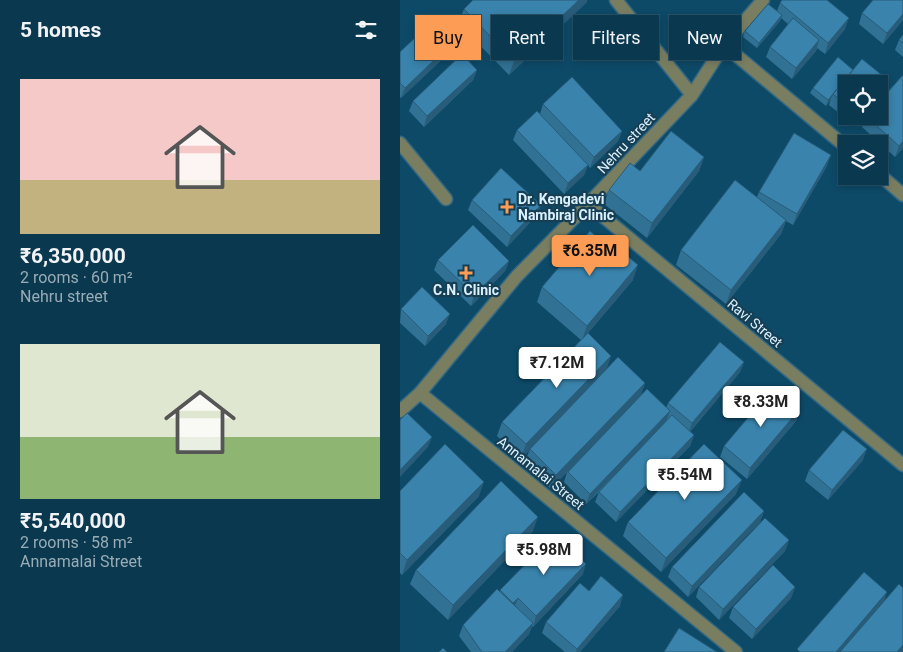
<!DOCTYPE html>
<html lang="en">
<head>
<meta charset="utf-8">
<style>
	:root { --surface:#0a384e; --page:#133f55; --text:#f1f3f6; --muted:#99acb6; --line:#2a5266; --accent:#fd9d55 }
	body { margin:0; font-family:Roboto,sans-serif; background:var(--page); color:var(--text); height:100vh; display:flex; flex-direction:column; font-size:19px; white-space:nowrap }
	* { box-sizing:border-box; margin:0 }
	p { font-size:16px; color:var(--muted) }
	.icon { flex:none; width:28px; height:28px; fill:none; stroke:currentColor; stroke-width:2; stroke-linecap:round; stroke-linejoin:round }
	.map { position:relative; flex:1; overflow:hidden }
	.sheet { display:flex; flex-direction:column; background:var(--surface); width:400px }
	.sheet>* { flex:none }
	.hud { position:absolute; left:15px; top:15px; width:412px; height:45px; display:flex; gap:10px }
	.buttons { position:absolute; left:438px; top:75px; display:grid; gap:10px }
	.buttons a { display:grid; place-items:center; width:50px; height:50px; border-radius:0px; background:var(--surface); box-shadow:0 2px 8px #0003,0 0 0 1px var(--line); font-size:25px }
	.price { position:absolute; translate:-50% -42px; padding:0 11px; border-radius:5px; background:#fff; color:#222; font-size:16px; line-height:32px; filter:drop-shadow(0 1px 2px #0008) }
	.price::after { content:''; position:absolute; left:50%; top:30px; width:15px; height:11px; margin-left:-8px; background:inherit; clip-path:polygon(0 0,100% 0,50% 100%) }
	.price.current { background:var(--accent); color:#111 }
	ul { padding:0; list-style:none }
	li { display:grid; align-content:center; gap:10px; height:265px; padding:0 20px }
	li span { display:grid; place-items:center; height:155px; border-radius:0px; color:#555 }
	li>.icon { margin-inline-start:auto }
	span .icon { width:90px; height:90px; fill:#fffc; stroke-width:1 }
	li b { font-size:21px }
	h2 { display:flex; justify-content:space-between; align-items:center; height:60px; padding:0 20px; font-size:21px }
	.pill { padding:0 18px; border-radius:0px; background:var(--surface); box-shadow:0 2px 8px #0003,0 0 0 1px var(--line); font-size:18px; line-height:45px }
	.pill.current { background:var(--accent); color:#111 }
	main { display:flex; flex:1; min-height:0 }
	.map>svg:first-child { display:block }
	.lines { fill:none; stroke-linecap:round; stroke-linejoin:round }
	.minor-casing { stroke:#326883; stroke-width:15 }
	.minor { stroke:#7a7e61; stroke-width:12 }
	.wall { fill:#317194 }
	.shaded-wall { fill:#285c78 }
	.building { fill:#3983ac; stroke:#285c78 }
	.poi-dot { fill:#fd9d55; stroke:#173f54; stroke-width:2 }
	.labels { text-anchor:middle; stroke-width:4.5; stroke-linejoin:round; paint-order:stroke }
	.street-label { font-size:14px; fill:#dcf1fe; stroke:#173f54 }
	.poi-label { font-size:14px; font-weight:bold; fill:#dcf1fe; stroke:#173f54; text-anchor:start }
</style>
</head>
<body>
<main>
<section class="sheet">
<h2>5 homes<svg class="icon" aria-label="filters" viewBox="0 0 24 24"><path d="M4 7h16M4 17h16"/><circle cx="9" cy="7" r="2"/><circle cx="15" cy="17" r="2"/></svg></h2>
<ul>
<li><span style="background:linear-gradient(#f6c9c9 65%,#c2b280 0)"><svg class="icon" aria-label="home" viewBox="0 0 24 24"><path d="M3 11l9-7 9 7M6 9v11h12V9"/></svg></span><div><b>₹6,350,000</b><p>2 rooms · 60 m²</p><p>Nehru street</p></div></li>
<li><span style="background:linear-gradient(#dfe7d0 60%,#8fb573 0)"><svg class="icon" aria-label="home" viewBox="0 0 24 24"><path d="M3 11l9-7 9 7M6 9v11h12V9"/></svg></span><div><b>₹5,540,000</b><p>2 rooms · 58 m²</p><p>Annamalai Street</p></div></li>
</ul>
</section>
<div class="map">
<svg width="503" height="652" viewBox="0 0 503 652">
	<rect width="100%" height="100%" fill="#0d4a68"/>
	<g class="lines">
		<defs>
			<path id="minor" d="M216,0l76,95
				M324,45l122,102
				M0,143l46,56
				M479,174l24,21
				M188,204l315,261
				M20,393l316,259
				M0,411l20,-18 97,-117 71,-72 104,-109 32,-50 39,-45"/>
		</defs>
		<use href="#minor" class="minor-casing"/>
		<use href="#minor" class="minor"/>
	</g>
	<path class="wall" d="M73,0h114v2l-78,73 -51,-52 6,-14z
		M503,0v20l-20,24 -24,-20 3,-11z
		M380,3l65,26 -20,25 -8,-6 -1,3 -24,28 -26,-22 4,-10 18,-23 -7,-6 -1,3 -23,27 -14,-11 2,-6 32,-20z
		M503,35v22l-8,-7 4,-10z
		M54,48l-53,50 -1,-1v-45z
		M77,70l-4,10 -49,47 -15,-16 4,-10z
		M453,70l35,10 -4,11 -5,6v-13h-33v32h17l-8,10 -26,-21 2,-6 -5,7 -16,-13 3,-5z
		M503,75v73l-8,9 -33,-30 4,-11z
		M143,104l79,27 -4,10 -28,27 -2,-3 -4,10 -20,19 -51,-54 4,-10 23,-16z
		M304,157l-5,14 -52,67 -43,-34 5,-14 31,-19z
		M427,166l-34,59 -7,-4 -5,13 -55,70 -50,-39 5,-15 76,-53 2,-5z
		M72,200l69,5 -4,10 -30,32 -39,-37z
		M38,260l71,1 -4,10 -34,35 -37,-36z
		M233,280l-45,53 23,23 -5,14 -85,89 -24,-23 5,-14 79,-82 -44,-38 5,-15z
		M1,309l45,15 -21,22 -25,-23z
		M344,362l-4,10 -50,60 4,3 -4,11 -74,76 -21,-20 4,-10 -13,12 -22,-22 3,-10 -16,17 -27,-25 6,-15 115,-66 -5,14 26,11 2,-5z
		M399,410l-3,11 -49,58 -27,-22 4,-11z
		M463,460l-35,40 -23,-19 4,-11z
		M0,491l79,5 -77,79 -2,-2z
		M336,494l-75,78 -38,-36 5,-14z
		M364,511l-4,11 -72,75 -20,-20 4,-10z
		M133,531l-85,89 -38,-36 6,-14z
		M389,540l-4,11 -66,69 -23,-23 3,-10z
		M183,574l-50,53 -1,-1 -3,8 -17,18h-41l-12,-16 4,-11 37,-33v-2z
		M395,587l-4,11 -39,41 -23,-21 4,-11z
		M189,591l31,15 -40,46h-15l-23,-19 4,-11z"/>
	<path class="shaded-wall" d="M179,0h8v2l-78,73 5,-14z
		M503,14v6l-20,24 4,-11z
		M382,15l-2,6 -23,27 2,-5z
		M449,18l-4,11 -20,25 3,-11z
		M58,37l-4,11 -53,50 4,-10z
		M419,40l-3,11 -24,28 4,-11z
		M77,70l-4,10 -49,47 3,-11z
		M453,70l-20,24 -2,5 -5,7 2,-6z
		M488,80l-4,11 -5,6v-6z
		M458,116h5l-8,10z
		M222,131l-4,10 -28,27 4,-11z
		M503,141v7l-8,9 4,-11z
		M431,155l-4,11 -34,59 4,-11z
		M304,157l-5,14 -52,67 5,-15z
		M188,165l-4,10 -20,19 4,-11z
		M141,205l-4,10 -30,32 4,-11z
		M386,220l-5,14 -55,70 5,-14z
		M109,261l-4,10 -34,35 3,-11z
		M238,265l-5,15 -51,60 5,-14z
		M50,314l-4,10 -21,22 3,-10z
		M211,356l-5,14 -85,89 5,-15z
		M344,362l-4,10 -52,62 4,-11z
		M245,383l-5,14 -89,92 5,-14z
		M399,410l-3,11 -49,58 3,-11z
		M270,411l-4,11 -80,82 4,-10z
		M294,435l-4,11 -74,76 4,-10z
		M32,437l-4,10 -28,30v-7z
		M467,449l-4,11 -35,40 4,-10z
		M342,480l-6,14 -75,78 5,-14z
		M84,482l-5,14 -77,79 5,-15z
		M364,511l-4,11 -72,75 4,-11z
		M138,517l-5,14 -85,89 5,-15z
		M389,540l-4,11 -66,69 4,-11z
		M186,564l-3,10 -50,53 3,-11z
		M395,587l-4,11 -39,41 4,-10z
		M487,592l-3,11 -43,49h-5z
		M223,595l-3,11 -40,46h-4l1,-3z
		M118,598l-4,11 -5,5 4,-11z
		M133,623l-4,11 -17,18h-7z
		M503,645v7h-6z"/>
	<path class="building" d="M73,0h106l-65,61 -50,-52z
		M382,0h45l22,18 -21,25 -48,-40z
		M473,0h30v14l-16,19 -25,-20z
		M368,4l14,11 -23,28 -14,-12z
		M38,16l20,21 -53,51 -5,-5v-31z
		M393,18l26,22 -23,28 -26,-21z
		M503,35v8l-4,-3z
		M62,54l15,16 -50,46 -14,-15z
		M438,57l15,13 -25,30 -15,-12z
		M462,59l26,21 -9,11v-7h-33v21l-13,-11z
		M503,75v66l-4,5 -33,-30h13v-14z
		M172,77l50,54 -28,26 -51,-53z
		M137,111l51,54 -20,18 -51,-53z
		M271,131l33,26 -52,66 -43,-33 21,-27 10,8z
		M394,133l37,22 -34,59 -38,-22z
		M101,168l40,37 -30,31 -39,-36z
		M335,180l51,40 -55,70 -50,-40z
		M73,225l36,36 -35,34 -36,-35z
		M190,231l15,13 4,-4 29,25 -51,61 -45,-39z
		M22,287l28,27 -22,22 -27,-27z
		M188,333l23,23 -85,88 -24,-22z
		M320,342l24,20 -52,61 -24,-20z
		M218,357l27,26 -89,92 -26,-26z
		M373,388l26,22 -49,58 -26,-22z
		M247,389l23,22 -80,83 -22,-22z
		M7,413l25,24 -32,33v-50z
		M272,415l22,20 -74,77 -21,-20z
		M443,430l24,19 -35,41 -23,-20z
		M45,444l39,38 -77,78 -7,-7v-62z
		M304,444l38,36 -76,78 -38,-36z
		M101,481l37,36 -85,88 -37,-35z
		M344,492l20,19 -72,75 -20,-19z
		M365,518l24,22 -66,69 -24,-22z
		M155,534l31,30 -50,52 -18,-18 -5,5 -13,-13z
		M373,565l22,22 -39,42 -23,-22z
		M464,572l23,20 -51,60h-36l-3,-3z
		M201,576l22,19 -46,54 -31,-27 34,-39 9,8z
		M499,584l4,4v57l-6,7h-57z
		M97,589l36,34 -28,29h-23l-19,-27z
		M279,628l38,24h-53z
		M43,648l4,4h-8z"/>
	<g class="poi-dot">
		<path d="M104.5 199.5h5v5h5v5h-5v5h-5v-5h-5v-5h5z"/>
		<path d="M63.5 265.5h5v5h5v5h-5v5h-5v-5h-5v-5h5z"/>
	</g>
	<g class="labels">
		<g class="street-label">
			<text transform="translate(226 143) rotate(-47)" y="5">Nehru street</text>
			<text transform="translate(355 323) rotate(40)" y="5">Ravi Street</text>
			<text transform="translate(141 473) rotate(39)" y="5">Annamalai Street</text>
		</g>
		<g class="poi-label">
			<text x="118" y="204">Dr. Kengadevi<tspan x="118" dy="16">Nambiraj Clinic</tspan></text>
			<text x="66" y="295" text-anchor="middle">C.N. Clinic</text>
		</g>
	</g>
</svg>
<div class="buttons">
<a><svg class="icon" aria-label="locate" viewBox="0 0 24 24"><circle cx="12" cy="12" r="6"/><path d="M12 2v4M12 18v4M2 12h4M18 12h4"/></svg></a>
<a><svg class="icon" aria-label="layers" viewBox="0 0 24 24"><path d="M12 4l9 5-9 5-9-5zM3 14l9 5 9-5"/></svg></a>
</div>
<b class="price current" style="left:190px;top:277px">₹6.35M</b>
<b class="price" style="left:157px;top:389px">₹7.12M</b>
<b class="price" style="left:361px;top:428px">₹8.33M</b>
<b class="price" style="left:285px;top:501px">₹5.54M</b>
<b class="price" style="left:144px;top:576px">₹5.98M</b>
<div class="hud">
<a class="pill current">Buy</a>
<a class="pill">Rent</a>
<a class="pill">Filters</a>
<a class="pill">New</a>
</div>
</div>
</main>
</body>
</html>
